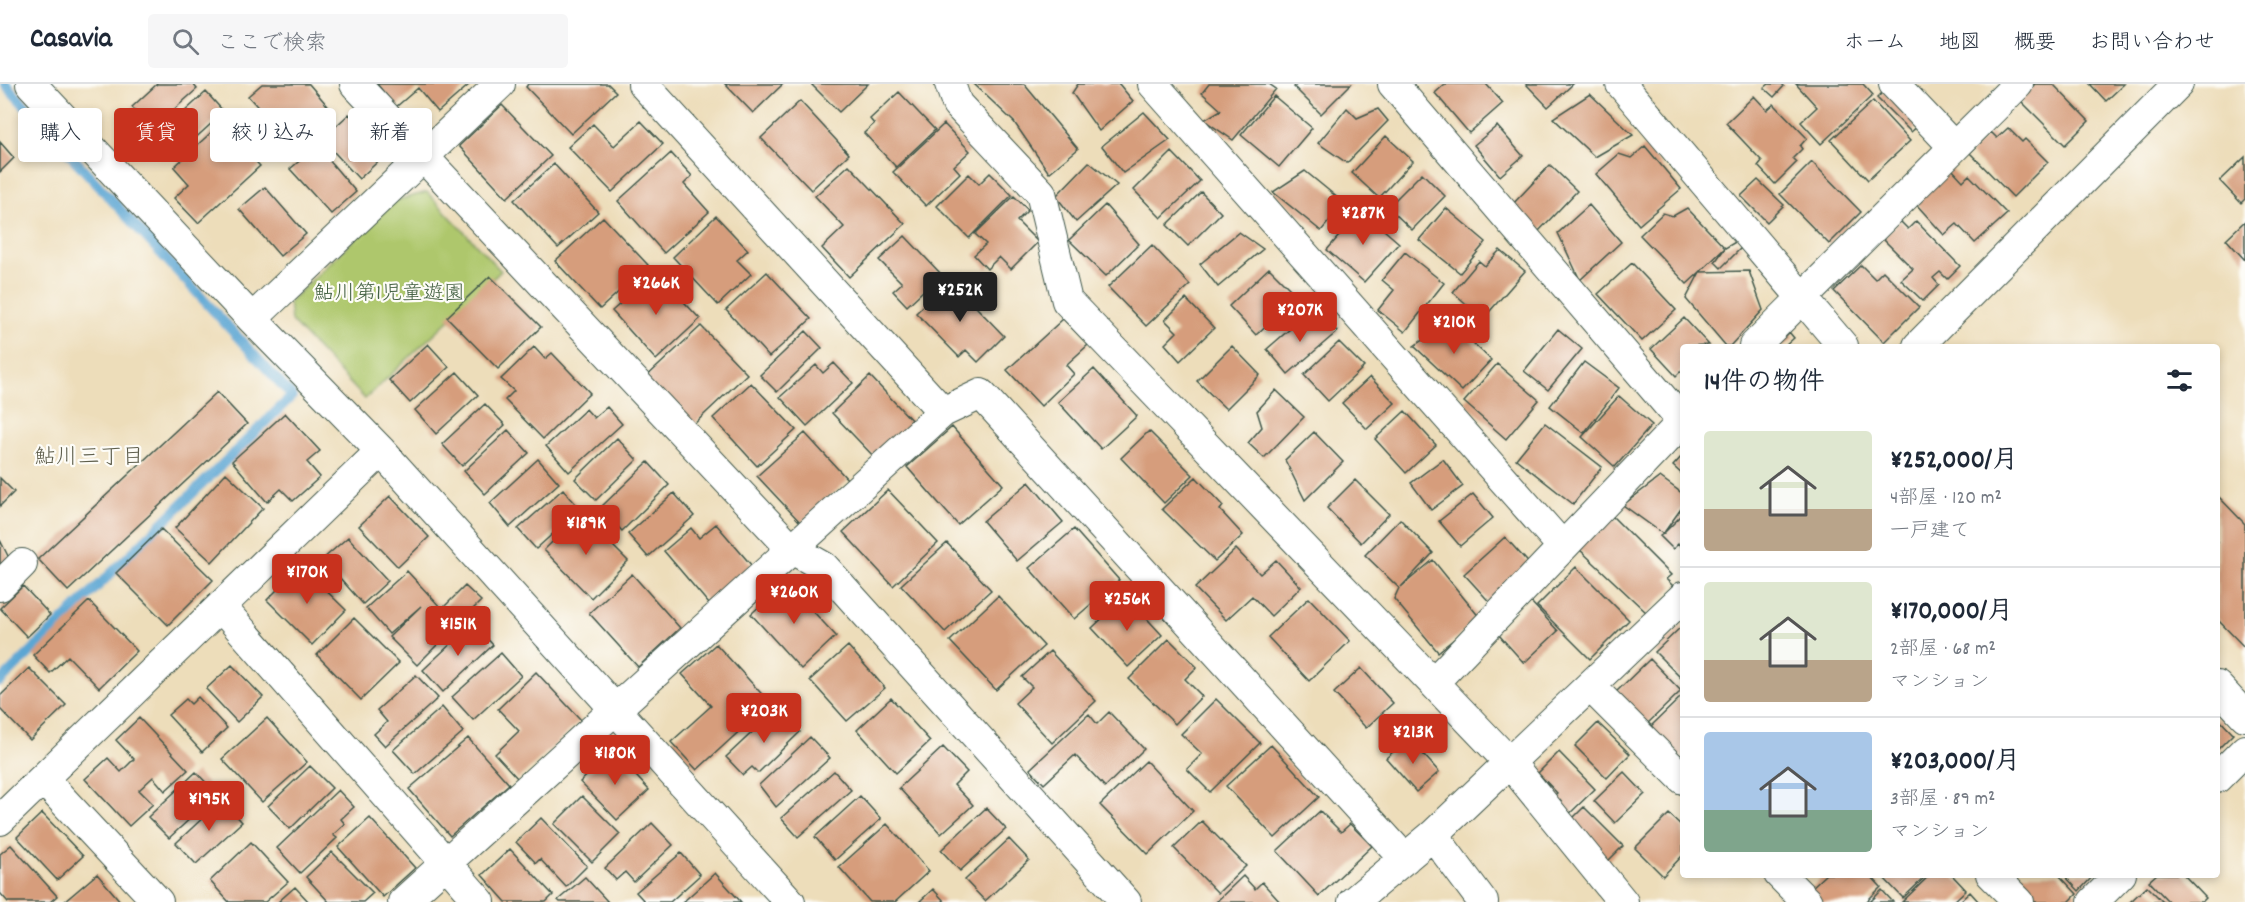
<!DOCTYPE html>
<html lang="ja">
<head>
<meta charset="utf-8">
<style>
	:root { --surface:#fff; --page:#f6f6f7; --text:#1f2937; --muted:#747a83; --line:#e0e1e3; --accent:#c8321e }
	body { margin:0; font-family:Dekko,"Klee One",sans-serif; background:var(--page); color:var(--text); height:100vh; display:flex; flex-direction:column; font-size:22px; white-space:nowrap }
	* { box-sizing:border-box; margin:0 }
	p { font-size:20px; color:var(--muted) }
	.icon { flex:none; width:33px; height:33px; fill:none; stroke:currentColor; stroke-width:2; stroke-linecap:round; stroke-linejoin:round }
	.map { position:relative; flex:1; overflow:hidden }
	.drawer { position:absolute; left:1680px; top:260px; width:540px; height:534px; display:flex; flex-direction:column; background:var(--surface); border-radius:6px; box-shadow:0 3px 9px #0003 }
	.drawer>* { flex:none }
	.hud { position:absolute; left:18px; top:24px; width:570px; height:54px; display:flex; gap:12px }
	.price { position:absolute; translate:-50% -51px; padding:0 14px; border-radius:6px; background:var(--accent); color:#fff; font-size:20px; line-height:39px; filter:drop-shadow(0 2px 3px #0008) }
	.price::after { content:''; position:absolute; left:50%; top:36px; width:18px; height:14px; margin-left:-9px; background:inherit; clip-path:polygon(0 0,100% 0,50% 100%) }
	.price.on { background:#222; color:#fff }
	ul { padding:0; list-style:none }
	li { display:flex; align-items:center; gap:18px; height:150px; padding:0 24px }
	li+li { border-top:2px solid var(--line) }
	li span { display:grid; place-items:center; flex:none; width:168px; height:120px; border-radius:6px; color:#555 }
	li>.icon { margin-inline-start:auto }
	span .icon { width:72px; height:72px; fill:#fffc; stroke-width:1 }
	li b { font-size:26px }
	h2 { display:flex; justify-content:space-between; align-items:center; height:72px; padding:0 24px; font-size:26px }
	.tag { padding:0 21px; border-radius:6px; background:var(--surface); box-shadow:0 3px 9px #0003; font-size:21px; line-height:54px }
	.tag.on { background:var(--accent); color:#fff }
	header { display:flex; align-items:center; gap:36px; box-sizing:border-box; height:84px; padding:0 30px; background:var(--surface); border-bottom:2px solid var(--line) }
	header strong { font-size:28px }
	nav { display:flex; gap:33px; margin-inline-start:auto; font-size:21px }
	.search { width:420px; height:54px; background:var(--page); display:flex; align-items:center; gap:15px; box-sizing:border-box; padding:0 21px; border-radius:6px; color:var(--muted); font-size:22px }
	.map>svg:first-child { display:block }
	.green { fill:#aec76c; stroke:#668250; stroke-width:1.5 }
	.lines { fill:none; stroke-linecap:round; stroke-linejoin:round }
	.stream { stroke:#5ba6d3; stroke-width:10 }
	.building { fill:#d69d7c }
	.minor-casing { stroke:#3e5548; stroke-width:32 }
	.minor { stroke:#fff; stroke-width:30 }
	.labels { text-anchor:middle; stroke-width:4.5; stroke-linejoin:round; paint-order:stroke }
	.park-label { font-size:21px; fill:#436042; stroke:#fdfcf7 }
	.neighbourhood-label { font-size:22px; fill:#5f5f4d; stroke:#fdfcf7 }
</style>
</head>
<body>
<header>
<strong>Casavia</strong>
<div class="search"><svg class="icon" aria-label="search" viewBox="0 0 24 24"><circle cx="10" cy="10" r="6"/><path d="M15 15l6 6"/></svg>ここで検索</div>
<nav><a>ホーム</a><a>地図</a><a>概要</a><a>お問い合わせ</a></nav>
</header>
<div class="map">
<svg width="2245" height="818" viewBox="0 0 2245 818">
	<rect width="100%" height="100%" fill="#fdfcf7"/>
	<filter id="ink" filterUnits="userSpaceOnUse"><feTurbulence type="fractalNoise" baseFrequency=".0167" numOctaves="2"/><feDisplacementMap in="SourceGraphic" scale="12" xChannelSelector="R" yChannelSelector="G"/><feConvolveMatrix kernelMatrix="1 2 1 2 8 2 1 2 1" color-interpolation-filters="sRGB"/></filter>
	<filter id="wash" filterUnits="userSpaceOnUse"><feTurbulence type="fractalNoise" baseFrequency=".008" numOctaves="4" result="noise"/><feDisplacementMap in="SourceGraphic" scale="24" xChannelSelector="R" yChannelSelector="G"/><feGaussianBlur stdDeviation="1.35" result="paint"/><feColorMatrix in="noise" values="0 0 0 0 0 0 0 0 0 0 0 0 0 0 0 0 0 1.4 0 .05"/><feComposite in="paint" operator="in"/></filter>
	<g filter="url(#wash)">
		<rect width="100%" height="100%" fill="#edddba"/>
		<path class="green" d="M427,108l74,79 -136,128 -74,-78 -2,-19 105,-101z"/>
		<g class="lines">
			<path class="stream" d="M0,598l292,-286 -287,-312"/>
		</g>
		<g id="blocks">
			<path class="building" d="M157,0h36l4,5 -45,40 -20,-22z
				M262,0h47l23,27 -40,35 -44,-50z
				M377,0h93l-32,28 -20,-24 -22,19z
				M528,0h80l8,8 -45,42 -45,-47z
				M725,0h58l-30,29z
				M811,0h57l-29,28z
				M974,0h50l54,65 -29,24 -35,-51z
				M1078,0h41l14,17 -34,30 -27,-38z
				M1209,0h60l7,5 -43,51 -29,-20 17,-10 -19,-17z
				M1297,0h54l-30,30 -27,-27z
				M1445,0h41l17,19 -34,30 -34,-40z
				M1526,0h47l-25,23z
				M1769,0h13l2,2 -10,11 -10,-9z
				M1796,0h67l10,11 -52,49 -20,-22 16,-15z
				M2035,0h18l36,37 -24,24 -46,-46z
				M2090,0h34l-18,17z
				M1884,7l34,35 -7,6 -34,-34z
				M206,8l18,20 -46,42 -18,-20z
				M899,8l36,38 -39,37 -32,-34 10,-9 -4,-5z
				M1590,10l43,41 -38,22 -42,-39z
				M1274,12l38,32 -33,39 -38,-32z
				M1754,12l13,14 7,-6 33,34 -7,8 2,3 -9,9 4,4 -22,22 -17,-18 4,-5 -36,-38z
				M800,17l49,53 -38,36 -50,-52z
				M1873,17l37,40 -42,39 -37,-40z
				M502,21l49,51 -44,42 -48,-52z
				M1347,24l10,10 21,-9 10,12 -41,42 -29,-20z
				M1144,28l26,28 -47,33 -21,-27z
				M349,30l36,41 -26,24 -37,-40z
				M641,37l22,23 -51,48 -44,-45 25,-23 21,22z
				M220,40l40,42 -62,57 -24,-25 15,-14 -15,-17z
				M944,40l26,27 -16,15 6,7 -34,33 -33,-34z
				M1497,42l26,30 -23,20 -26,-31z
				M2008,44l14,14 3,-3 23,23 -35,35 -43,-44 21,-21 6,6z
				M1386,52l27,25 -34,37 -27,-25z
				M0,58l14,16 -14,14z
				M317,62l39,46 -25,22 -41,-45z
				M1645,62l36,43 -42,36 -43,-51 23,-20 12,4z
				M1172,68l28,29 -39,37 -27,-28z
				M671,69l21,23 -8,8 25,28 -45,41 -46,-52z
				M2245,73v42l-4,4 -21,-22z
				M1089,78l28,23 -41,37 -20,-26z
				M1812,78l49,50 -32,32 -49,-50z
				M554,80l44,48 -40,36 -44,-48z
				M849,81l56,59 -56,53 -27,-29 22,-21 -29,-31z
				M1550,81l27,26 -39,41 -27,-26z
				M1951,84l12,13 6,-6 38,39 -32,29 -18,-19 -13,11 -29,-32z
				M1305,87l39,32 -23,28 -48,-39z
				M990,89l22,22 -43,43 -32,-32 32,-32 10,10z
				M1422,89l23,23 -33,34 -24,-23z
				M1758,96l26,25 -17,17 -26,-26z
				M265,103l41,47 -26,22 -41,-47z
				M1201,108l20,21 -33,33 -21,-21z
				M1014,112l14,14 -11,11 21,21 -27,27 -12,-12 -12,12 -13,-14 12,-11 -11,-10z
				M1105,121l34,39 -33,32 -37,-36z
				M1589,121l32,37 -41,38 -22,-47z
				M1446,124l40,34 -26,31 -41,-33z
				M1687,124l38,40 -25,24 49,-1 14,39 -33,36h-4l-40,-47 14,-27 -13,12 -47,-49 23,-22 10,3z
				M1361,126l38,33 -35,39 -37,-32z
				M716,132l32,34 -11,10 14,14 -33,31 -45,-48z
				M603,133l45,48 -48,44 -45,-48z
				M1900,137l8,8 8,-8 44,45 -13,13 -7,-7 -7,6 6,7 -16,16 -22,-21 12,-11 -31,-31z
				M2245,137v39l-19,-21z
				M1239,148l24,17 -45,38 -18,-23z
				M905,152l36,38 -34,32 -14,-15 9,-8 -23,-23z
				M1737,157l5,6 -21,21 -6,-6 10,-14z
				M1152,161l38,40 -44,41 -38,-39z
				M1500,166l25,21 -42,48 -30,-27 26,-31 6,5z
				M1405,168l39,31 -39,49 -27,-22 16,-20 -12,-10z
				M1632,179l44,47 -34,31 -44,-47z
				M1861,181l14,14 8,-8 36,36 -35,35 -50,-51z
				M1269,184l28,28 -41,39 -27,-29z
				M656,188l44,47 -44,41 -44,-49z
				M767,188l44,47 -42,38 -43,-47z
				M490,192l51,51 -43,42 -51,-52z
				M950,196l54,56 -26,26 -12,-12 -7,7 -43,-44z
				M1186,215l28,29 -34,33 -15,-17 12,-12 -12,-12z
				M1305,232l33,15 -50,43 -21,-25z
				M1684,234l25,27 -26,1v23l-7,7 -25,-27z
				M1063,235l25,26 -22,20 8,9 -33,32 -34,-36z
				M1450,237l41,39 -29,31 -48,-45z
				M701,242l46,48 -57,54 -46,-49z
				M1558,245l24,20 -34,41 -24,-19z
				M806,247l16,17 -45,44 -17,-17z
				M1789,248l5,6 -9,8h-11z
				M1339,258l25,25 -36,34 -24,-26z
				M428,260l21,23 -39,36 -21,-23z
				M1232,262l28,29 -34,34 -29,-28z
				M534,263l11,12 7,-6 38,40 -47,46 -38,-39 9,-9 -13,-12z
				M1584,278l35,26 -35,45 -34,-27z
				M834,279l19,20 -46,43 -27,-29 36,-32 7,8z
				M1497,280l42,36 -33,39 -42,-37z
				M1094,285l43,47 -36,33 -43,-47z
				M457,288l21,23 -42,39 -21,-24z
				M870,292l45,48 -38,36 -45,-47z
				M1370,293l25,26 -28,26 -25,-26z
				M751,299l45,47 -39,36 -44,-48z
				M1276,306l28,27 -40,41 -16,-15 14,-16 -5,-16z
				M217,308l30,32 -179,167 -30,-32z
				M1619,312l33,29 -37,42 -33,-30z
				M485,320l20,21 -43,41 -20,-22z
				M607,323l15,17 -53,48 -23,-26 40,-37 8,9z
				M1405,327l31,34 -30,28 -31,-34z
				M285,329l35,38 -13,11 13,15 -27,24 -12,-12 -14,13 -35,-41z
				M1545,339l57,44 -29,37 -57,-45z
				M952,343l51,58 -45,40 -51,-58z
				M508,346l21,23 -44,41 -21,-23z
				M1149,347l44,44 -29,28 -43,-45z
				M1314,348l29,30 -38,38 -20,-40z
				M805,349l43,47 -47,43 -44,-47z
				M617,354l20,22 -41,40 -21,-21z
				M1683,371v20l-10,-9z
				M538,375l21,24 -49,44 -20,-24z
				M1443,375l20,27 -32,24 -20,-27z
				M648,378l21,23 -47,46 -22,-23z
				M226,389l37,35 -51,54 -37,-34z
				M1196,393l27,29 -3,4 23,25 -28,26 -53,-52z
				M1660,393l23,17v12l-20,28 20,-20v35l-5,-5 -5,5 -13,-13 3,-2 -40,-29z
				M0,394l14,14 -14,14z
				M1355,396l34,34 -28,29 -34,-35z
				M1029,398l34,40 -46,39 -34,-40z
				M563,405l17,20 -44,40 -18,-20z
				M888,406l50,53 -45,43 -50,-54z
				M674,409l20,23 -46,41 -20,-23z
				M1473,410l20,24 -33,28 -21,-25z
				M2217,411l28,29v124l-28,-29z
				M390,412l39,41 -31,30 -39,-41z
				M581,430l47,47 -37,37 -47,-48z
				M1611,431l60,60 -5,4 7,7 -26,27 -69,-65z
				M1400,435l33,34 -32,34 32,-27 47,58 -42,34 -44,-53 5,-11 -34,-33z
				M716,440l36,42 -43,38 -45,-53 27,-23 8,10z
				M161,445l52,51 -45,45 -52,-52z
				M1074,445l45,51 -45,39 -45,-51z
				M348,453l40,44 -25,23 -40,-45z
				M1505,453l30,33 -41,37 -30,-33z
				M0,456l10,20 -10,9z
				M947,459l44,47 -46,42 -44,-47z
				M1236,465l24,25 16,-14 25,27 -30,29 -19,-20 -26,24 -31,-32z
				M301,482l45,44 -34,35 -45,-45z
				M1576,483l53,53 -39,39 -53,-53z
				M407,487l35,38 23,-23 16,15 -64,64 -28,-28 32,-31 -32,28 -23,-26z
				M632,490l48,54 -42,39 -49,-54z
				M786,498l50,54 -35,33 -50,-55z
				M23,502l27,29 -23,22 -27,-29z
				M998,512l46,50 -48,44 -46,-49z
				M1126,512l36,39 -34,32 -36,-39z
				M1309,514l41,43 -41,40 -41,-44z
				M89,517l48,50 -38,37 -31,-32 -18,17 -17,-18z
				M1531,518l27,29 -34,32 -26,-29z
				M354,534l45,45 -38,37 -44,-45z
				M473,539l20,22 -50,47 -20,-22z
				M1683,541v55l-28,-28z
				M1169,555l28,28 -12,12 17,17 -27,28 -46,-45z
				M716,560l54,59 -73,67 -26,-28 40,-36 -29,-32z
				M848,562l37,42 -38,33 -37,-41z
				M1050,567l46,50 -44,42 -37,-40 17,-16 -10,-10z
				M501,569l20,23 -48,44 -21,-23z
				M1650,575l31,32 -34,33 -31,-32z
				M232,581l31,32 -26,25 -31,-33z
				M29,584l37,37 -36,35 -30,-31v-13z
				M1361,584l32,35 -27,25 -32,-35z
				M536,588l45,48 -63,59 -23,-25 24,-23 -21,-22z
				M416,591l22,23 -53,48 -11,-12 13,-12 -10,-12z
				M1683,611v59l-4,4 -29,-31z
				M198,613l29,31 -25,24 -34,-37 18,-16 5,5z
				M891,614l39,43 -34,32 -39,-43z
				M1216,615l44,44 -50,49 -23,-23 15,-15 -21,-20z
				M442,623l21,25 -48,42 -22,-24z
				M777,625l23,23 -42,41 -6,-6 -9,8 -17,-18z
				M1109,628l35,37 -39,38 -30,-32 -31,29 -14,-15 59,-55 8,10z
				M2217,633l16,17 -16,16z
				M139,634l49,52 -23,21 -12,-14 -14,13 14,14 -24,22 -44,-47 23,-21 13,14 13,-13 -18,-19z
				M267,634l40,44 -45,40 -40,-43z
				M1598,639l32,31 -23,24 -32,-32z
				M810,653l20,21 -54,49 -17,-22z
				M468,654l41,46 -59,52 -41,-47z
				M1409,654l30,34 -23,20 -30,-34z
				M1271,661l48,52 -44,41 -49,-52z
				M943,663l24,25 -13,13 19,20 -32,29 -42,-46z
				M613,667l36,39 -32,30 -37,-38z
				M1559,668l36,37 -30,29 -17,-17 9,-8 -19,-20z
				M1146,677l47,50 -45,43 -48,-49z
				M310,682l22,22 -42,41 -22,-23z
				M834,687l17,19 -53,47 -17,-19z
				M196,688l21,22 -48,44 -21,-21z
				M1624,688l21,22 -30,29 -21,-22z
				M338,706l16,17 -13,12 4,5 -12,11 4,3 -37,35 -23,-25z
				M582,712l38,38 -28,28 -38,-38z
				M860,712l21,23 -46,41 -20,-23z
				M222,716l20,22 -46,42 -20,-21z
				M1584,723l39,39 -20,20 -38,-40z
				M986,724l20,21 -46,42 -19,-21z
				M1320,727l21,21 9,-8 22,22 -53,50 -42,-45z
				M42,729l41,43 -26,24 -40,-43z
				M1669,730l14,13v28l-20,21 -28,-28z
				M370,734l45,50 -32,29 -45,-50z
				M541,734l46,48 -21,21 -26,-28 -4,4 -20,-21z
				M1202,737l44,45 -28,27 -44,-45z
				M652,739l21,22 -39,37 -9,-10 -9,8 -11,-12z
				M887,740l42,47 -34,31h-25l-31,-35z
				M1009,755l20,21 -44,41 -20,-21z
				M251,758l37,40 -23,20h-36l-19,-21z
				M11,761l46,51 -7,6h-42l-8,-9v-39z
				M510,765l43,46 -7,7h-40l-24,-27z
				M332,768l41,41 -10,9h-34l-23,-25z
				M681,769l19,22 -30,27h-25l-9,-10z
				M715,789l26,29h-58z
				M97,790l24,28h-57z
				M1826,790h43l12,13 -15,15h-43l-13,-13z
				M1884,790h44l-25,24 -21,-22z
				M1931,790h20l15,16 -13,12h-51z
				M2022,790h36l19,20 -8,8h-45l-15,-15z
				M2063,790h32l-16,17z
				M2157,790h26l23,24 -4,4h-33l-20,-21z
				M1243,792l12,13 7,-7 18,20h-64z
				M585,793l23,25h-48l-2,-2z
				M2147,802l16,16h-33z
				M295,803l14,15h-31z
				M933,805l12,13h-26z
				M1882,806l11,12h-23z
				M1970,808l9,10h-20z"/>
		</g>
	</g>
	<g filter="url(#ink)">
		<use href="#blocks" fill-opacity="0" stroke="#3e5548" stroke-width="1.5"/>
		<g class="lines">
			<defs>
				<path id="minor" d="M31,0l221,235 129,132 409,451
					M355,0l437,465 32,18 302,335
					M643,0l300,328
					M950,0l7,20 84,89 26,108 443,462 113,139
					M1153,0l409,462
					M1393,0l289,337
					M1621,0l222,262
					M1894,0l60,63
					M252,235l248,-235
					M1754,262l264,-262
					M1918,262l260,-262
					M0,502l22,-22
					M221,523l259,295
					M1434,598l249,-261
					M2217,602l28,30
					M1591,603l92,92
					M2217,694l28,-28
					M43,695l115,123
					M0,736l381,-369
					M1433,751l50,67
					M1779,790l28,28
					M1991,790l28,28
					M403,818l540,-490 38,-18 424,465
					M1353,818l80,-67 250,-238
					M2093,818l28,-28"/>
			</defs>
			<use href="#minor" class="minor-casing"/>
			<use href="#minor" class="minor"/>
		</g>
	</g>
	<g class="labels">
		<g class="park-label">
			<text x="389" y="215">鮎川第1児童遊園</text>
		</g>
		<g class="neighbourhood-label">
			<text x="89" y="379">鮎川三丁目</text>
		</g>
	</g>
</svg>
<b class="price" style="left:1363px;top:162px">¥287K</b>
<b class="price" style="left:656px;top:232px">¥266K</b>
<b class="price on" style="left:960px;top:239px">¥252K</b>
<b class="price" style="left:1300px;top:259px">¥207K</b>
<b class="price" style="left:1454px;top:271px">¥210K</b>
<b class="price" style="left:586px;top:472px">¥189K</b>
<b class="price" style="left:307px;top:521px">¥170K</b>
<b class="price" style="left:794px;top:541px">¥260K</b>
<b class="price" style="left:1127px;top:548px">¥256K</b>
<b class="price" style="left:458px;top:573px">¥151K</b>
<b class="price" style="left:764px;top:660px">¥203K</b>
<b class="price" style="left:1413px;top:681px">¥213K</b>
<b class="price" style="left:615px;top:702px">¥180K</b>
<b class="price" style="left:209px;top:748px">¥195K</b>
<div class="hud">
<a class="tag">購入</a>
<a class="tag on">賃貸</a>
<a class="tag">絞り込み</a>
<a class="tag">新着</a>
</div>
<section class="drawer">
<h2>14件の物件<svg class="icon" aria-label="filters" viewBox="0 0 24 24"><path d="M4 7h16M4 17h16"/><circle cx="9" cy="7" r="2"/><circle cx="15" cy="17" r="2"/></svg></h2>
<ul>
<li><span style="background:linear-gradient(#dfe7d0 65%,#b9a48a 0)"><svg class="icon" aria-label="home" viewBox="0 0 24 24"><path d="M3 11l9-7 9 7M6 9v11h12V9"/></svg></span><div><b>¥252,000/月</b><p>4部屋 · 120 m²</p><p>一戸建て</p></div></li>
<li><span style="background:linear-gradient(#dfe7d0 65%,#b9a48a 0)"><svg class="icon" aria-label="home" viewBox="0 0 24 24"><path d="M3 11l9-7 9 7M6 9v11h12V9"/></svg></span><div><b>¥170,000/月</b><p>2部屋 · 68 m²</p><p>マンション</p></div></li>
<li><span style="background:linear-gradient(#a9c7e8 65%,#7fa58c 0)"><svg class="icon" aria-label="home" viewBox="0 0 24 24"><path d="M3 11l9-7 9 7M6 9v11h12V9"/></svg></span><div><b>¥203,000/月</b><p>3部屋 · 89 m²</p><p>マンション</p></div></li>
</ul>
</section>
</div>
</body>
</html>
